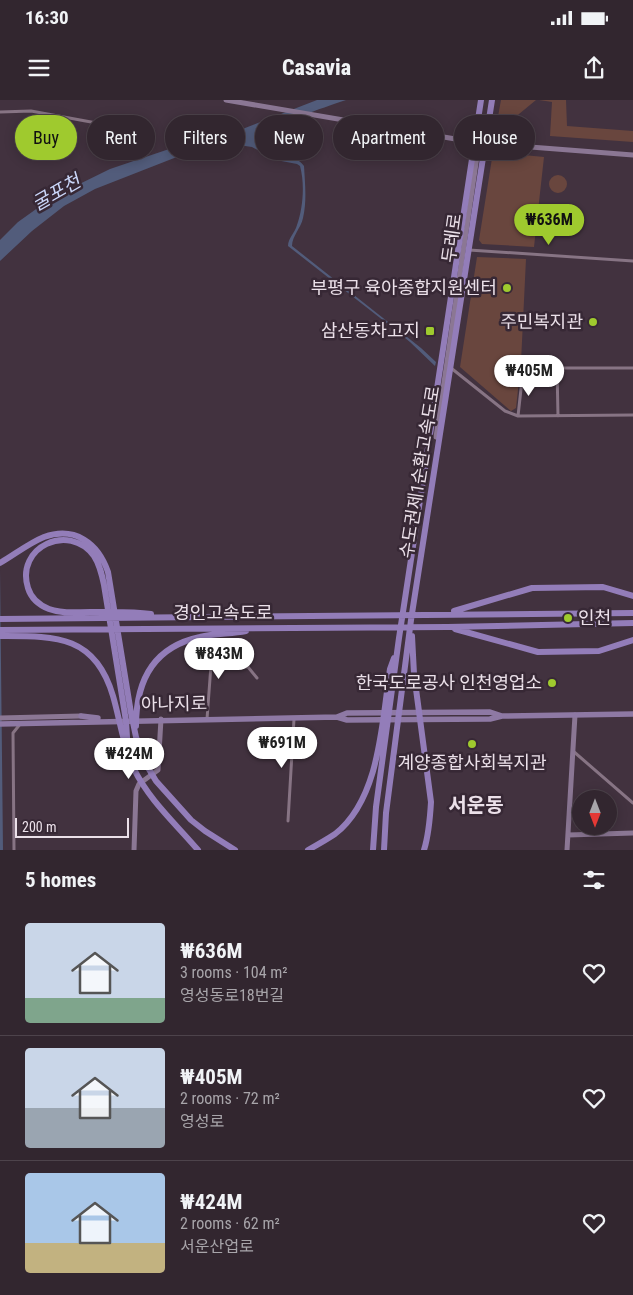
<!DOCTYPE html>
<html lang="en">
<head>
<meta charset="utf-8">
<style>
	:root { --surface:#32262f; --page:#3d323b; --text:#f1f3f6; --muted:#a8a5aa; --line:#4d434b; --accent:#9fca2e }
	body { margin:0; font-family:"Roboto Condensed","Noto Sans KR",sans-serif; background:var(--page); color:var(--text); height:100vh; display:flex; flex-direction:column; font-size:19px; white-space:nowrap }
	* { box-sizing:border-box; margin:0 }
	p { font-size:16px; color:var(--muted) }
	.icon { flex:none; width:28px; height:28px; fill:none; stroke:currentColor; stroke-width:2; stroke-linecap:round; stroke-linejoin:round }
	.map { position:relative; height:750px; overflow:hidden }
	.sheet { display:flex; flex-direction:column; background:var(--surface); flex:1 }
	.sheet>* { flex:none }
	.banner { position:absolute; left:15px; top:15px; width:604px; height:45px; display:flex; gap:10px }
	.needle { width:32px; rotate:180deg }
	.tools { position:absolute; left:572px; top:690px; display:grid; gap:10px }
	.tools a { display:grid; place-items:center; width:45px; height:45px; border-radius:50%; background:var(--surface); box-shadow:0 2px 12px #0003,0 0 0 1px var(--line); font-size:25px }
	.scale { position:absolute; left:15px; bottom:12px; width:114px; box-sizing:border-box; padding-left:5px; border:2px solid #ebe0e9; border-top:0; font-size:14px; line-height:18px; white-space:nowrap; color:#ebe0e9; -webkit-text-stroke:4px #372835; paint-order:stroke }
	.price { position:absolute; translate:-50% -42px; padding:0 11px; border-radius:18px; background:#fff; color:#222; font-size:16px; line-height:32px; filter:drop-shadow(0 1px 2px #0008) }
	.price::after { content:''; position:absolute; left:50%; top:30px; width:15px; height:11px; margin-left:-8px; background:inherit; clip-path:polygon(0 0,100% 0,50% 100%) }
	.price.current { background:var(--accent); color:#111 }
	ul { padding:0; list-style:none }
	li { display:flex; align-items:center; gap:15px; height:125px; padding:0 25px }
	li+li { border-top:1px solid var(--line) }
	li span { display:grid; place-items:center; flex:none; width:140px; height:100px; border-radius:5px; color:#555 }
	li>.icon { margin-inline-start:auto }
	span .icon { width:60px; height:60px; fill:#fffc; stroke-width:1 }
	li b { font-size:21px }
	h2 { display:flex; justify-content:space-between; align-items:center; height:60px; padding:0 25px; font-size:21px }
	.pill { padding:0 18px; border-radius:22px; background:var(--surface); box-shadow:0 2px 12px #0003,0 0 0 1px var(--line); font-size:18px; line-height:45px }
	.pill.current { background:var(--accent); color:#111 }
	.status { display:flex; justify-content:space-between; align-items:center; height:35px; padding:0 25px; background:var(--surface); direction:ltr }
	.status svg { height:14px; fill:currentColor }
	header { display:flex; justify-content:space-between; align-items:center; height:65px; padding:0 25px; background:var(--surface); font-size:22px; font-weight:800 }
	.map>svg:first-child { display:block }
	.green { fill:#69463e }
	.water { fill:#525c7b }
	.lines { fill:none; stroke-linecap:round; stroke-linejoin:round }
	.street { stroke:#877484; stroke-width:3 }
	.secondary { stroke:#8b7794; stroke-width:5 }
	.primary { stroke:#8e79a4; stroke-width:5.5 }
	.highway { stroke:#937db9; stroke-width:6 }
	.poi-dot { fill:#9fca2e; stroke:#372835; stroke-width:2 }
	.labels { text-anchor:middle; stroke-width:5; stroke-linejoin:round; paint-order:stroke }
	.street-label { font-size:18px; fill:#ebe0e9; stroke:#372835 }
	.poi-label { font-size:18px; fill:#ebe0e9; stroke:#372835; text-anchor:end }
	.water-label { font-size:19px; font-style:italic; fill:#cbd7fa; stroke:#372835 }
	.quarter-label { font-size:20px; font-weight:bold; fill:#ebe0e9; stroke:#372835 }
</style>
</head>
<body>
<div class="status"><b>16:30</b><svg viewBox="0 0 49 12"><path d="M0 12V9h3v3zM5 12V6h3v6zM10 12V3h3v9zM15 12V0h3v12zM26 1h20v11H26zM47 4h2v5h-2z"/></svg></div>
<header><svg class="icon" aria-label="menu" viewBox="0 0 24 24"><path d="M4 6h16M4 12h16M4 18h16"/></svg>Casavia<svg class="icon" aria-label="share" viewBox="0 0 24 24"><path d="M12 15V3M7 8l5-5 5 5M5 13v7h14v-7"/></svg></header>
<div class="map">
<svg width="633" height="750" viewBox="0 0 633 750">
	<rect width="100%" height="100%" fill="#42323f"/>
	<path class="green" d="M501,0h35l-23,19v16l-18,-2z
		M539,0h27l1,26 66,5v11l-83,-6 2,-34z
		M493,52l51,5 -10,90 -52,-3 -3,-4z
		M549 84a9 9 0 1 1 18 0a9 9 0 1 1-18 0Z
		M477,157l49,2 -5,103 -5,46 -5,3 -51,-44z"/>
	<path class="water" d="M317,0h29c-14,5 -65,21 -73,31 -3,4 -3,10 -1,14 7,13 24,9 32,21 1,17 3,35 -1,52 -2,10 -11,18 -11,28l129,102 15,14 -1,4 -25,-24 -26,-21 -96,-75c0,-8 7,-13 9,-21 6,-17 8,-41 3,-59l-3,-2 -21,-4 -24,-13 -14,-2 -51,8 -92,36 -31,17 -32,25 -32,30v-21l18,-18 35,-25 57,-28 71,-24 46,-10z
		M0,467v3l3,280h-3z"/>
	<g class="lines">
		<path class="street" d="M0,12l31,-1 71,13 9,26
			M469,150l164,11
			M451,268l54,43 13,5 115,-1
			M557,268l1,48
			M518,316l5,-45 3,-3h107
			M207,619l4,-54 37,2 9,11
			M573,651l60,52
			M288,721l6,-102
			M14,750l-1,-117 8,-10"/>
		<path class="secondary" d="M226,0l253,43 154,12
			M436,337l43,-294
			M0,618l81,-2
			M568,735l65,-2
			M134,750l2,-59 3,-7 19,-14 3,-51
			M567,750l8,-135"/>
		<path class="primary" d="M81,616l17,2
			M337,617l10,3 143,-1 12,-3 131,-2
			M0,624l337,-7 10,-4 143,-1 12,4"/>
		<path class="highway" d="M0,463c14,-8 29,-20 44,-26 31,-11 54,6 64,35l23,141 5,24 11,29 9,15 35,39 14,11 30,19
			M454,511l78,-23 71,-1 30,9
			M0,519l633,-6
			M455,529l83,23 61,-1 34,-11
			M0,530l447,-3 186,-4
			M0,536c54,0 95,-2 113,60 7,24 10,50 21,73 15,31 42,55 64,81
			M412,536l2,38 17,128c-1,17 -2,32 -7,48
			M136,626c0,-45 17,-79 64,-89 15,-4 31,-3 46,-6
			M128,654l-2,-33 -22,-136c-2,-10 -4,-20 -10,-29 -25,-34 -79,-9 -66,32 3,10 11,17 21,21 13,5 27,3 41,3 21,0 41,-1 61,2
			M308,750c9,-5 18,-10 27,-16 45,-35 47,-112 55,-165l4,-11
			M373,750l3,-43 23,-169 82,-538
			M384,750l2,-37 25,-193 81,-520"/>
	</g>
	<g class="poi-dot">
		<circle cx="507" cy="188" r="5"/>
		<circle cx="593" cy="222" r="5"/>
		<rect x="425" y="226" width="10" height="10" rx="2.5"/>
		<circle cx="568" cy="518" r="5"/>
		<circle cx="552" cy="583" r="5"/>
		<circle cx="472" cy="644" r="5"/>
	</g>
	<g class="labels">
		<g class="street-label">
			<text transform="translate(452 138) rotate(-82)" y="6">두레로</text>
			<text transform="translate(420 372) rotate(-81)" y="6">수도권제1순환고속도로</text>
			<text x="223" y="519">경인고속도로</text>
			<text transform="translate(174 604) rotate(-1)" y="6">아나지로</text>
		</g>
		<g class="poi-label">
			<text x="497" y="194">부평구 육아종합지원센터</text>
			<text x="583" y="228">주민복지관</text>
			<text x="420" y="237">삼산동차고지</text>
			<text x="578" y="524" text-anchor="start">인천</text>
			<text x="542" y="589">한국도로공사 인천영업소</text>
			<text x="472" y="669" text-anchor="middle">계양종합사회복지관</text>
		</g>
		<g class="water-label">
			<text transform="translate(56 92) rotate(-30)" y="7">굴포천</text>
		</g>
		<g class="quarter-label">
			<text x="476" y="712">서운동</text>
		</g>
	</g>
</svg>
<div class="tools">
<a><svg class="needle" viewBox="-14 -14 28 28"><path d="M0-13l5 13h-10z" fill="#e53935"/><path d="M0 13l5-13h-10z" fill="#a8a5aa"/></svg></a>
</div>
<div class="scale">200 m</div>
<b class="price current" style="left:549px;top:146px">₩636M</b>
<b class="price" style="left:529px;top:297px">₩405M</b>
<b class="price" style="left:219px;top:580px">₩843M</b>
<b class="price" style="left:282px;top:669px">₩691M</b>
<b class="price" style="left:129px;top:680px">₩424M</b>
<div class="banner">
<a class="pill current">Buy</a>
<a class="pill">Rent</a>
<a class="pill">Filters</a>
<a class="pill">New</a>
<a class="pill">Apartment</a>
<a class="pill">House</a>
</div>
</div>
<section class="sheet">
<h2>5 homes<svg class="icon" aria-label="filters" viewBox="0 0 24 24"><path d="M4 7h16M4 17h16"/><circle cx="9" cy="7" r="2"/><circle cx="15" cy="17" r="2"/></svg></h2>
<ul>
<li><span style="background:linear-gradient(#c9d6e8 75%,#7fa58c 0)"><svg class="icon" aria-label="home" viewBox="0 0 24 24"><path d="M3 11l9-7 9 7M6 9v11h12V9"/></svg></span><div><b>₩636M</b><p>3 rooms · 104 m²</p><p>영성동로18번길</p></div><svg class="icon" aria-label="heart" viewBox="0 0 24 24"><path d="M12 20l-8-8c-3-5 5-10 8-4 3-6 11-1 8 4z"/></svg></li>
<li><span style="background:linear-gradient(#c9d6e8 60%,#9aa5b1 0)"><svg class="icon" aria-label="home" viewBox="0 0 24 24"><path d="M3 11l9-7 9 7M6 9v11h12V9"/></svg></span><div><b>₩405M</b><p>2 rooms · 72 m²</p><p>영성로</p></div><svg class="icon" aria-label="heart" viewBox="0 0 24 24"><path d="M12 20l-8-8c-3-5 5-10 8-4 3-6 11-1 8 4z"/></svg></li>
<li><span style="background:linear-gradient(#a9c7e8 70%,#c2b280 0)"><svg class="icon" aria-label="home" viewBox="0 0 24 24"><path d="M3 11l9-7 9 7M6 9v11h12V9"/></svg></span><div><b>₩424M</b><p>2 rooms · 62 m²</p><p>서운산업로</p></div><svg class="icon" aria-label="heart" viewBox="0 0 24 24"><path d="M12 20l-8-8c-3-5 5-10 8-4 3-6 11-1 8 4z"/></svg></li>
</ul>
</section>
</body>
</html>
